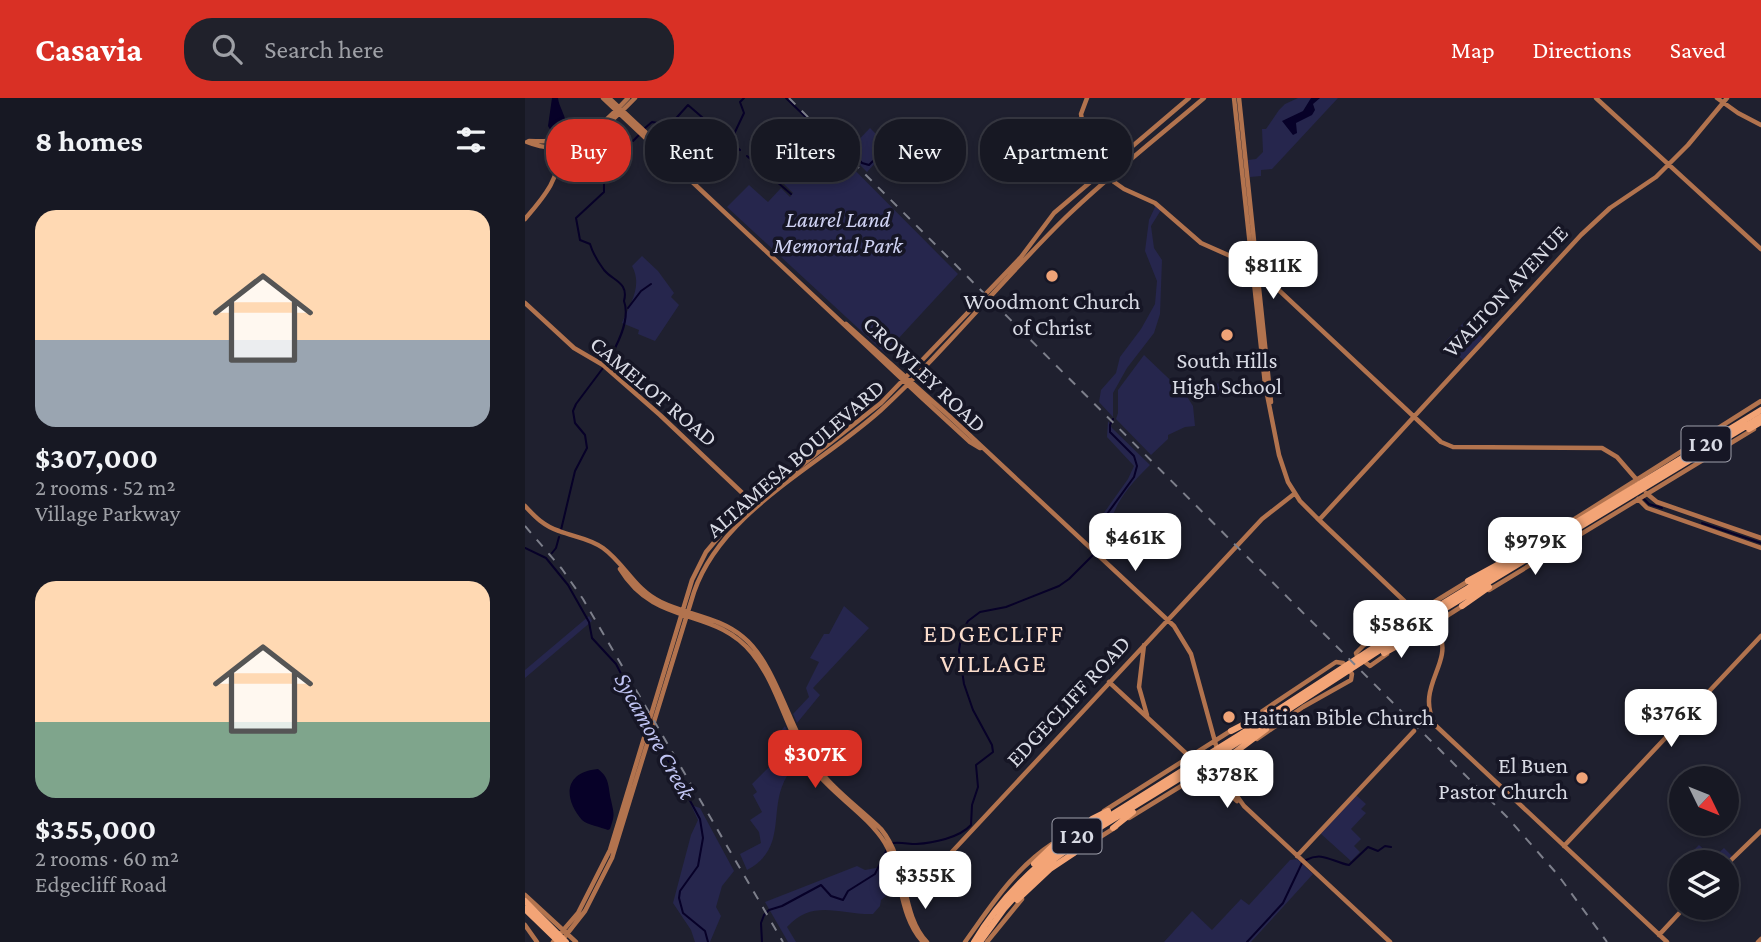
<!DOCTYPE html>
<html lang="en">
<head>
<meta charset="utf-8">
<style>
	:root { --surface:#171823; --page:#20212b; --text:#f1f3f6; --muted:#9ea0a6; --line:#363741; --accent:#d93025 }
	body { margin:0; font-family:"Crimson Pro",serif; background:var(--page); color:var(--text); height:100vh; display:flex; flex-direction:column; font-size:26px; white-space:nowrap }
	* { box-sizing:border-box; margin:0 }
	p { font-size:23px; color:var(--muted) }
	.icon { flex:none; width:38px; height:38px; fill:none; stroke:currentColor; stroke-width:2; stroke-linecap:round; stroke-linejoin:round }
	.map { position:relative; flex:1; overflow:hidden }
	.side { display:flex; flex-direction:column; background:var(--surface); width:525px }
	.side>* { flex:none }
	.banner { position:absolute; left:21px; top:21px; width:665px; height:63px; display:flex; gap:14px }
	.needle { width:46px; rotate:133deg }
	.controls { position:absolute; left:1144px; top:668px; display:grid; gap:14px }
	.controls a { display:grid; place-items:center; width:70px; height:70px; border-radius:50%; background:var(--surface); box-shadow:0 4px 10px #0003,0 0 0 2px var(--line); font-size:35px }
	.price { position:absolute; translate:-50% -60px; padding:0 16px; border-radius:14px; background:#fff; color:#222; font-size:23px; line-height:46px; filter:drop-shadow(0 2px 4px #0008) }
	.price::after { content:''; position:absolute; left:50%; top:42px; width:21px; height:16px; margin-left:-10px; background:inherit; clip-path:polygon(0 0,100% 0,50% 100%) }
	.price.current { background:var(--accent); color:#fff }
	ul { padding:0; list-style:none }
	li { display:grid; align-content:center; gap:14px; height:371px; padding:0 35px }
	li span { display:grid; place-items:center; height:217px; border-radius:21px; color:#555 }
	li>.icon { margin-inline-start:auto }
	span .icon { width:126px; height:126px; fill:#fffc; stroke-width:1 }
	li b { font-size:30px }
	h2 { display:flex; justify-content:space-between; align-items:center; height:84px; padding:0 35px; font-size:30px }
	.tag { padding:0 24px; border-radius:28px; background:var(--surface); box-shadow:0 4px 10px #0003,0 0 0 2px var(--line); font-size:24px; line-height:63px }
	.tag.current { background:var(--accent); color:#fff }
	header { display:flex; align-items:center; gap:42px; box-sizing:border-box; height:98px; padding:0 35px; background:var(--accent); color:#fff }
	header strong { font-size:33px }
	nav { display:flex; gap:38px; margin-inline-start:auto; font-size:24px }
	.search { width:490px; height:63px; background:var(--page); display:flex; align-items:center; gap:18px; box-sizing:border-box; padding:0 24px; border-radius:28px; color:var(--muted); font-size:26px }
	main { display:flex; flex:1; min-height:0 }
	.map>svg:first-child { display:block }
	.green { fill:#26264d }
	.water { fill:#070128 }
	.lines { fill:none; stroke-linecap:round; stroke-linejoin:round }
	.stream { stroke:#070128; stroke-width:2 }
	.secondary { stroke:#b2734e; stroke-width:4.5 }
	.highway { stroke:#f3a476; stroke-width:6 }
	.rail { stroke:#7d7f8b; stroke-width:2; stroke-dasharray:9 9; stroke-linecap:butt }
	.poi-dot { fill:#efa377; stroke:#161625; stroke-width:2.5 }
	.labels { text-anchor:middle; stroke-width:7; stroke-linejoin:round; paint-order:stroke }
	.shield { fill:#161625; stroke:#9e9fab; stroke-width:2 }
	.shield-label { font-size:21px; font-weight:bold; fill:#d8dae4 }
	.park-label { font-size:23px; font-style:italic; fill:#d0d3f3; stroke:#161625 }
	.street-label { font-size:23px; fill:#d8dae4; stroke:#161625 }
	.poi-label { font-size:23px; fill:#d8dae4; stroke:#161625 }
	.water-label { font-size:24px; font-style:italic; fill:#bfc3f2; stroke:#161625 }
	.quarter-label { font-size:26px; letter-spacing:2px; fill:#fbddcc; stroke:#161625 }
</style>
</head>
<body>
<header>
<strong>Casavia</strong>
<div class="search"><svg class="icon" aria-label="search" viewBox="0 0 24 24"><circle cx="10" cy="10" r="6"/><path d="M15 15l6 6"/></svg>Search here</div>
<nav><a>Map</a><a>Directions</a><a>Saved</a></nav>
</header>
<main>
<section class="side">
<h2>8 homes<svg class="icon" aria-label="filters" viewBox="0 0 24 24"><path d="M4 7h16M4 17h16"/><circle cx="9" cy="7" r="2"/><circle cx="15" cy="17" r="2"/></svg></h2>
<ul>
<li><span style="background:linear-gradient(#ffd9b3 60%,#9aa5b1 0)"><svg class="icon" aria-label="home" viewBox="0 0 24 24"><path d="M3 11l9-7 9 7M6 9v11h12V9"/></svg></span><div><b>$307,000</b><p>2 rooms · 52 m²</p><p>Village Parkway</p></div></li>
<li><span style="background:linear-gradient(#ffd9b3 65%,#7fa58c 0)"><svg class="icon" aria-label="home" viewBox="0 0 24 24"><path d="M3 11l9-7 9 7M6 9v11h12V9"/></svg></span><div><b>$355,000</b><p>2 rooms · 60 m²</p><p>Edgecliff Road</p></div></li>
</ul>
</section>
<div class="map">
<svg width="1236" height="844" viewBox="0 0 1236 844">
	<rect width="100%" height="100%" fill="#1f202f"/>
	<path class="green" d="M773,0h40l-66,71 -11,1v6l-11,1 -2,-17 8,-1 7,-7 -1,-23h4l13,-19 6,-6z
		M345,30l11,11 6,-2 12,13 -2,2 -7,-5 -23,25 -20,-20z
		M291,33l142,143 -73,79 -158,-146 22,-22 19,17 13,-14 9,9 3,-4 -18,-18z
		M631,107l5,5 -10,16 3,22 8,12 -2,54 -6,19 -27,35 -14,25v24l-14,-15 2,-12 15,-17 4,-16 21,-28 14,-25 2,-23 -12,-30 4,-31z
		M117,158l16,15 16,22 -3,4 8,8 -24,36 -17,-7 1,-4 -17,-7c8,-19 21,-37 10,-57z
		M940,223l18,17 -20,22 -19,-17z
		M619,257l42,40 7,11 2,20 -10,1 -17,8v4l-17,16 -35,-36 2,-6v-23z
		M707,284l1,12 -28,3 -1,-12z
		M583,323l4,7 38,37c-31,30 -39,46 -48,88l-6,-6 2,-21 -2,-2 32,-45 6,-13 -27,-29z
		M319,508l25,22 -56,60 7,7 -23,28 -4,-9 16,-17 -3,-9 13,-26 -9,-4 14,-24h5z
		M64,518l3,5 -67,57v-8z
		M260,628l5,11 -8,8 -4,13 9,18c-20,33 2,72 -40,94l-7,-16 21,-11 -2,-11 -9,-12 12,-8 -9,-17 4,-3 -5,-8 19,-19 2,-24z
		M831,697l10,9 -5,5 5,4 -15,16 10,10 -7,7 6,6 -9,9 -31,-28z
		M166,707l9,3 34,63 -12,15 -6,21 5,9 -11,26h-15l-4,-12 -18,-27 18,-68 7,-15z
		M1174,747l14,13 11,-10 9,9 -6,6h-43l-1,-2z
		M772,761l16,15 -62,68h-87l28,-31 20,19 29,-31 8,6 41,-45z
		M332,768l8,4 21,-4 10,22 -15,12 -1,6 -7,8c-33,1 -60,-16 -86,13l9,15h-8l-23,-40z"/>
	<path class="water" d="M27,0h6c1,10 10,20 7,29l-5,4h-9l-3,-5z
		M786,0h9l-7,6 2,6 -3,5 -16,8 1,10 -4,2 -11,-14 21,-10z
		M73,671c12,9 10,18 13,31 3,14 4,15 -1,29l-2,1c-7,-3 -21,-5 -26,-10 -19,-22 -18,-48 16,-51z"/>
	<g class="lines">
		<path class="stream" d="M261,0l60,58
			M120,30l7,-6 18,3 18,-20 52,45
			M108,43l6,-6
			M207,45l3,-11 9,-19 -4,-11 4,-4
			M327,54l10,11 7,2 20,-20
			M322,57l7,-8
			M222,58l44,38
			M103,210l13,-17 10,-7
			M81,266c11,-18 25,-44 18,-63 5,-19 -11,-20 -20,-31 -6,-8 -11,-16 -14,-26l-10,-4 -4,-22 28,-26v-13l26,-35
			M1119,401l5,5 13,4
			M1177,425l59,20
			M36,432l14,-59 12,-23 -2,-13 -10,-12 -2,-12 3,-7 27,-36
			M0,450l21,10 22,27 21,37 3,16 24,26 14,27v4l16,28
			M27,455l4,-5 3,-11
			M128,635l47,86 3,19 -5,28 -18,25 -1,7 4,15 22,18 3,11
			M368,745c8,-1 16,1 23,1 17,-1 43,-6 55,-19l1,-20 6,-18 -2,-22 17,-13 -1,-7 -19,-35 -9,-26 -5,-34 3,-18 6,-11 12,-9 26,-5 53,-21 10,-7 30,-30 3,-28 32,-44 3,-11 -3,-10 -24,-24v-7l3,-6
			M781,762c17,-9 26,2 43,5l19,-18 10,4 7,-5 6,1
			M237,844l-1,-19 3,-8 5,-5 13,-4 39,-21 10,11 12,4 5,-9 27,-17 12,-25
			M722,844l36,-39 19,-40"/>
		<path class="secondary" d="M78,0l317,298 50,46 10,6
			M84,0l64,60 1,4
			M562,0l-6,16 3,18 11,26 19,24 10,7 31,14 46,40 52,23 188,176 12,5 149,1 15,9 20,23
			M709,0l31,286 14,71 9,27 12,19 17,17 123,117c12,30 -25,52 -5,90l232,217
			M714,0l32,304
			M1071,0l165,151
			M1192,0l21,15 23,12
			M4,43c52,2 64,-6 99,-43
			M2,44c45,19 80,-15 108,-44
			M0,121c20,-23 36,-42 35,-73
			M0,205l49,45 29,17 57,50 95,90
			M321,226l102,91 226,211 17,28 34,124 5,8
			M1121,395l11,9 104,36
			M1113,401l9,9 114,40
			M0,408c10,11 19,20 34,25 15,6 30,7 44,17 22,16 32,42 58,54 27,13 58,15 82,35 31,25 45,85 67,120 17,28 47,49 71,72 28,34 19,85 46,113
			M794,422l262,-285 29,-27 46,-31 32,-32 39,-47
			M994,453l54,-31 188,-119
			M95,471c36,59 94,37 132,84 27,33 34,79 59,113 21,29 55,47 74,77 18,31 13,72 38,99
			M964,492l265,-161
			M887,540l52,-33
			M619,547l-5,42 8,28
			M862,556l-17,12 -13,-10 -1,-3 8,-8 106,-65
			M584,584l82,76
			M732,641l46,-32 48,-27 1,-6 -9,-11 -7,-1 -75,50
			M680,673l32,30
			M705,688l14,20 146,136
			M579,713l128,-81
			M604,720l106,-65
			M534,741l35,-21
			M1039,748l197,-210
			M548,756l43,-27
			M772,758l117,-125
			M1202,766l34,-33
			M381,791l17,-8 13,-12 326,-350 32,-25
			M0,797l51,47
			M0,827l12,17
			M1134,837l25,-27
			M38,841l22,-28 27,-53 82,-266c28,-81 125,-126 187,-182 64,-59 120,-129 183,-191 44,-43 93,-81 140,-121
			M28,844l25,-29 32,-63 82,-270 14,-28 16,-19 66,-57 93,-73 140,-146 33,-44 135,-115
			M440,844c26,-36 49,-73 87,-98
			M462,844l35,-43
			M1233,844l3,-3"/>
		<path class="highway" d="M1224,331l12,-7
			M943,483l53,-29
			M937,508l27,-19
			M859,555l29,-16
			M706,633l37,-19
			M709,655l32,-24
			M567,721l16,-8
			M588,730l20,-16
			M509,766l26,-25
			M492,802l33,-31 24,-16
			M0,803l41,41
			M0,811l34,33
			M449,844c24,-40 56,-73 94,-100l173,-108 186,-121 334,-203
			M455,844l24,-33 23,-26 27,-24 32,-23 143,-88 194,-126 338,-205"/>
		<path class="rail" d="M264,0l718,719 51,58 49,67
			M0,428l37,43 21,30 200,343"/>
	</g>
	<g class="poi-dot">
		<circle cx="527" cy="178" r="7"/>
		<circle cx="702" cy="237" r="7"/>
		<circle cx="704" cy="619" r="7"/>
		<circle cx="1057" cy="680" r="7"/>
	</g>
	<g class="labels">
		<g class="shield">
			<rect x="1156.5" y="328.5" width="49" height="35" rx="5"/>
			<rect x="527.5" y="720.5" width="49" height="35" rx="5"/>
		</g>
		<g class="shield-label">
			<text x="1181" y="353">I 20</text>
			<text x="552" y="745">I 20</text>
		</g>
		<g class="park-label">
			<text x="313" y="129">Laurel Land<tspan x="313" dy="26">Memorial Park</tspan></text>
		</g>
		<g class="street-label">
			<text transform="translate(980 193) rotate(-47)" y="8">WALTON AVENUE</text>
			<text transform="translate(400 276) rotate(43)" y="8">CROWLEY ROAD</text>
			<text transform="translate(129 293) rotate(40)" y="8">CAMELOT ROAD</text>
			<text transform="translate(270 360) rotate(-41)" y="8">ALTAMESA BOULEVARD</text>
			<text transform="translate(543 603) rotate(-47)" y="8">EDGECLIFF ROAD</text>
		</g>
		<g class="poi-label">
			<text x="527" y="211">Woodmont Church<tspan x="527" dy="26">of Christ</tspan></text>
			<text x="702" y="270">South Hills<tspan x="702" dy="26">High School</tspan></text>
			<text x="718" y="627" text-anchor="start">Haitian Bible Church</text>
			<text x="1043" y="675" text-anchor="end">El Buen<tspan x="1043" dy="26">Pastor Church</tspan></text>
		</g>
		<g class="water-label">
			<text transform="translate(130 638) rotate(61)" y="8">Sycamore Creek</text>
		</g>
		<g class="quarter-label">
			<text x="469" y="544">EDGECLIFF<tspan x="469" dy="30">VILLAGE</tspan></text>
		</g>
	</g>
</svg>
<div class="controls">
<a><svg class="needle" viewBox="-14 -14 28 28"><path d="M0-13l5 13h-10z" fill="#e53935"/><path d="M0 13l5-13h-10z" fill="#9ea0a6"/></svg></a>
<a><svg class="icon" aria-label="layers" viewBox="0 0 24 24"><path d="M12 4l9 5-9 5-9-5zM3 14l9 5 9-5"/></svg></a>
</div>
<b class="price" style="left:748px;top:203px">$811K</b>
<b class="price" style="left:610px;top:475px">$461K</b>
<b class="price" style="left:1010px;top:479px">$979K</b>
<b class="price" style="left:876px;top:562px">$586K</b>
<b class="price" style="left:1146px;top:651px">$376K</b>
<b class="price current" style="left:290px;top:692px">$307K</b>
<b class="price" style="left:702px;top:712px">$378K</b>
<b class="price" style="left:400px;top:813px">$355K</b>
<div class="banner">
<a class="tag current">Buy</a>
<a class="tag">Rent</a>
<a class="tag">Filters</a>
<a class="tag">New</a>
<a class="tag">Apartment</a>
</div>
</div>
</main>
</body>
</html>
